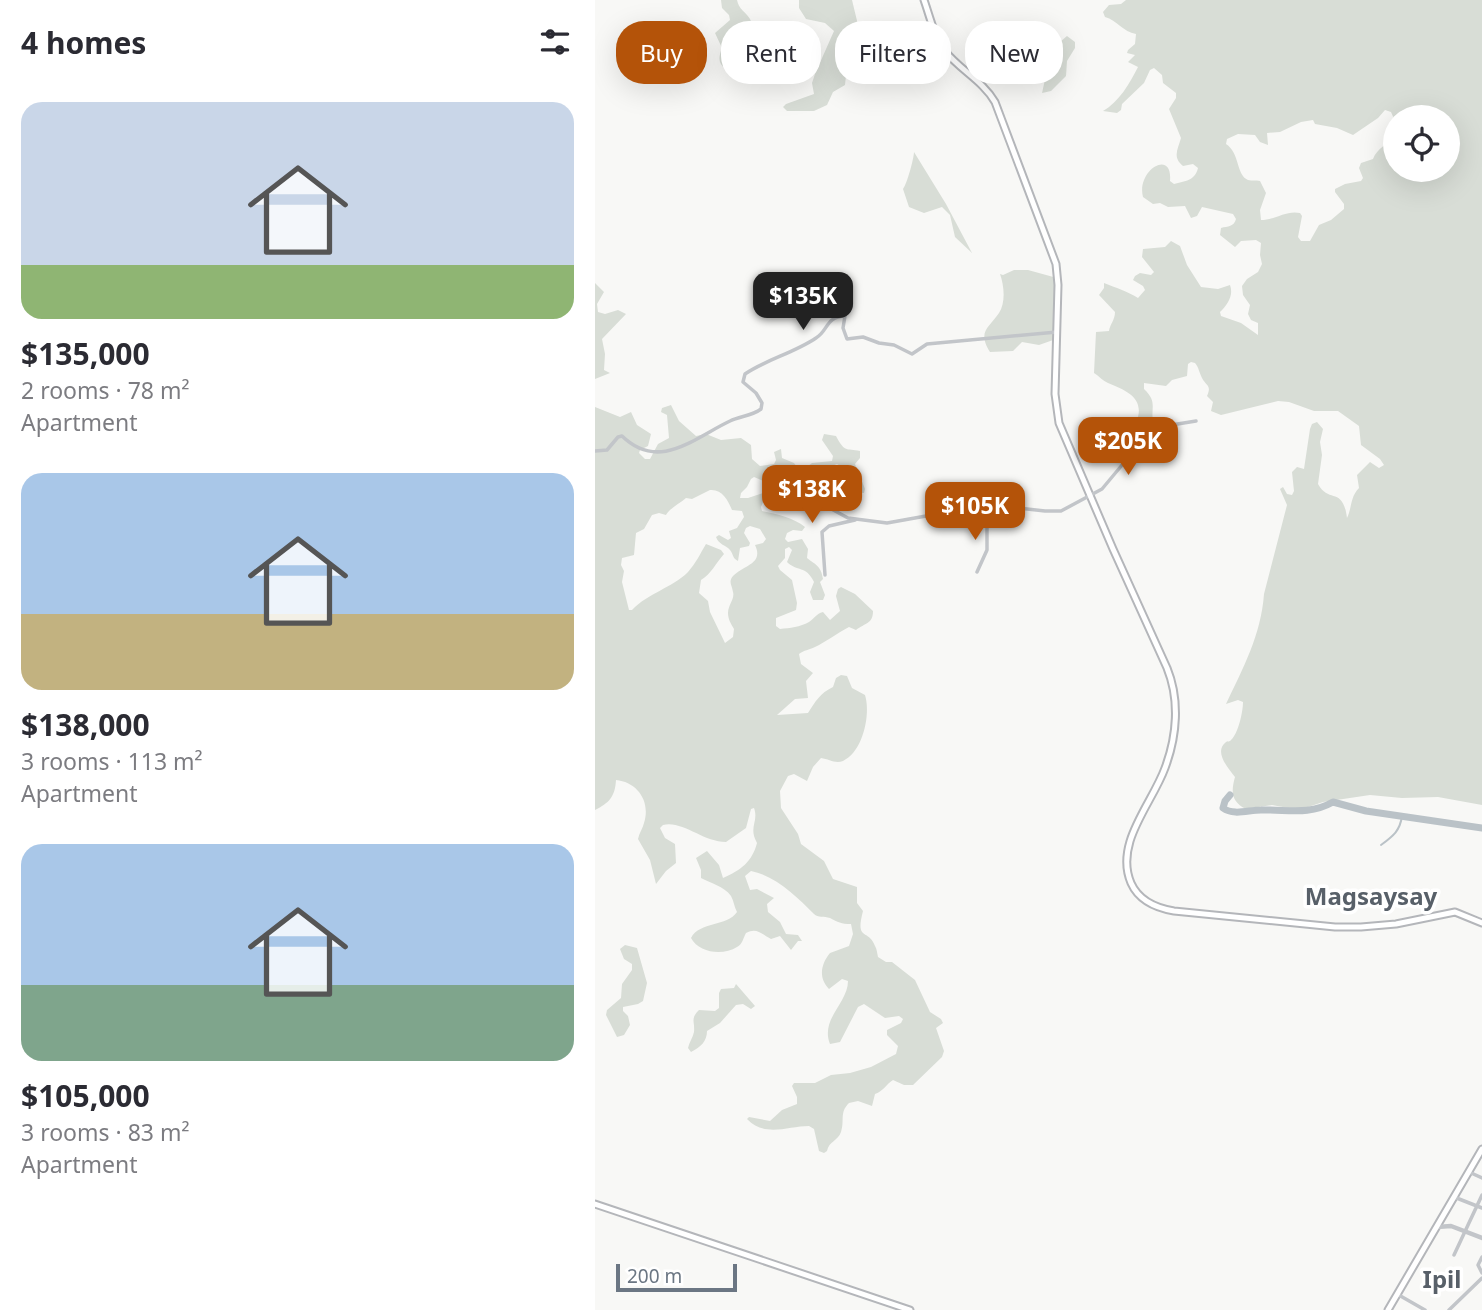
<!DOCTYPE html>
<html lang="en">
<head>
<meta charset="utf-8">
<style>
	:root { --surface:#fff; --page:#f7f7f7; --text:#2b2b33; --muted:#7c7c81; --accent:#b45309 }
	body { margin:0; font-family:"Noto Sans",sans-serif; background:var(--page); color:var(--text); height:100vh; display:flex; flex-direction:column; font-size:26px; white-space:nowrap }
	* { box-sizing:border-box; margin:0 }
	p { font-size:23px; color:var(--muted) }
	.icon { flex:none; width:38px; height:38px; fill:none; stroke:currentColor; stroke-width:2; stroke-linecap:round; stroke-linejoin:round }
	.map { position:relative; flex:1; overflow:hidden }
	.sheet { display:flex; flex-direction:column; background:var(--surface); width:595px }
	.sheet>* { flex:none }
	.guide { position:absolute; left:21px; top:21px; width:665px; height:63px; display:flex; gap:14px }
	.fabs { position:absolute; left:788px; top:105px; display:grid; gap:14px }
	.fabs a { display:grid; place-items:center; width:77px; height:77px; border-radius:50%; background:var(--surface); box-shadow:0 7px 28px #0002; font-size:35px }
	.scale { position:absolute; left:21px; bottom:18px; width:121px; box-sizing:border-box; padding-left:7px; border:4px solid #6b7683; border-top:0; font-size:19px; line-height:24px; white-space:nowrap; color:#6b7683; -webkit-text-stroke:5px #fff; paint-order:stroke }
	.price { position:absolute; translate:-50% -60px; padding:0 16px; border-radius:14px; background:var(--accent); color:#fff; font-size:23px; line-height:46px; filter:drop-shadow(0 2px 4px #0008) }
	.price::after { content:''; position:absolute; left:50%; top:42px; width:21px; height:16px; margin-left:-10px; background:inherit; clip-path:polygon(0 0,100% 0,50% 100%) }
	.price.active { background:#222; color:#fff }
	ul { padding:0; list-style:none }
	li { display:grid; align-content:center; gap:14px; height:371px; padding:0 21px }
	li span { display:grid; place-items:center; height:217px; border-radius:21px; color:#555 }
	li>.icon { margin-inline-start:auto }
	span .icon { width:126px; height:126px; fill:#fffc; stroke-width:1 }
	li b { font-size:30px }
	h2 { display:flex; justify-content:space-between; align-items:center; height:84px; padding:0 21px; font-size:30px }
	.tag { padding:0 24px; border-radius:28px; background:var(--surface); box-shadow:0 7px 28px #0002; font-size:24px; line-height:63px }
	.tag.active { background:var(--accent); color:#fff }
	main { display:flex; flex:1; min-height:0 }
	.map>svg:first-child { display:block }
	.green { fill:#d8ddd6; fill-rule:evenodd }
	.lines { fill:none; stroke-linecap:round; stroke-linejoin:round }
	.stream { stroke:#bac2c7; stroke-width:2 }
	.river { stroke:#bac2c7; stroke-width:7 }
	.trunk-casing { stroke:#b4b6ba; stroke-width:9 }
	.minor { stroke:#c2c5c9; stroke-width:3.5 }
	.tertiary { stroke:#c2c5c9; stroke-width:4.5 }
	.trunk { stroke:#fff; stroke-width:5 }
	.labels { text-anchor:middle; stroke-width:7; stroke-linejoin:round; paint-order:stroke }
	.quarter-label { font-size:24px; font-weight:bold; fill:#586069; stroke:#fff }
</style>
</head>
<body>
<main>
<section class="sheet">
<h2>4 homes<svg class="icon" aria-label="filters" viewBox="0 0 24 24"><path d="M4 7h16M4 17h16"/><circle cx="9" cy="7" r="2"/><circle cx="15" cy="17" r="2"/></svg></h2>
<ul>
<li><span style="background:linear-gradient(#c9d6e8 75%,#8fb573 0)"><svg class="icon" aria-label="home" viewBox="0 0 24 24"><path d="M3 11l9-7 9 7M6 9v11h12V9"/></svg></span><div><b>$135,000</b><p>2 rooms · 78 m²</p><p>Apartment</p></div></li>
<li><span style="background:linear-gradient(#a9c7e8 65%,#c2b280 0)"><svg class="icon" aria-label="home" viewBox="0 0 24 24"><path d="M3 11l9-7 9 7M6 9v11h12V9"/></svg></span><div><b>$138,000</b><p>3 rooms · 113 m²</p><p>Apartment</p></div></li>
<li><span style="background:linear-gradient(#a9c7e8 65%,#7fa58c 0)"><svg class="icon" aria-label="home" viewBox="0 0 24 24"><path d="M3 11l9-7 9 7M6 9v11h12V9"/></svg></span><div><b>$105,000</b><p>3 rooms · 83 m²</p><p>Apartment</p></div></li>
</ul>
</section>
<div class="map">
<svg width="887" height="1310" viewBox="0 0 887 1310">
	<rect width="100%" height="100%" fill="#f8f8f6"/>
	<path class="green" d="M126,0h16c2,10 8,11 13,19 7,14 1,27 -1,41h-8l-13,10c-10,-5 -10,-12 -6,-22l-7,-15 15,-13 -1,-5 -7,-7z
		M204,0h53l13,54 -7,6 -8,-6 -2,2 -3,29 -12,7 -6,13 -13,6h-27l-4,-4 3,-3 28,-10 -2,-11 3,-9 19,-43 -9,-8 -19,-4 -7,-11z
		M531,0h356v805l-44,-8 -36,1 -32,-3 -47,7 -24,8 -27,-5 -26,4c-15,-7 -15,-18 -11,-32 -6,-8 -22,-25 -9,-35 1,-1 4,0 5,-2 7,-6 12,-28 12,-38l-5,-2 -12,4c17,-36 35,-69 38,-110l23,-89 -7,-16 3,-2 4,7 5,1 2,-4 -2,-19 5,-5 7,2 6,-40 2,-5 5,-2 6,7 -3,13 2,13 -4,29c11,20 25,2 29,34 5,-10 3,-21 12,-30l-2,-13 13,-13 9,6 5,-3 -4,-6 -19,-14 -2,-19 -21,-15h-24l-25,-9 -11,-1 -57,14 -10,-4 2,-9 -6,-6c5,-11 -1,-10 -5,-18 -3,-6 -3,-10 -7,-15l-4,-1 -3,2 -1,12 -15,4 -6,6 -22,-3v6c15,14 5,20 10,35l-10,8 -8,-9c10,-24 -8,-32 -28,-40 -5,-2 -9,-7 -14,-10l2,-41 13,-1c1,-7 6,-11 6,-19l-16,-17 5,-7v-5c12,5 23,8 34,15l7,-8 -2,-4 -10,-6 2,-4 5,-3 11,2 3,-3 -12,-15 1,-8 22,-2 6,-6 9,5 7,19 14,22 17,2 12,-4c4,11 -3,20 -10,27l1,4 20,7 17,12v-12l-7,-3 -3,-6 2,-9 -7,-10 -1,-9 5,-7 11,-7 4,-8 -2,-9 1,-12 -5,-3 -15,1 -6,6 -15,-12 1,-7c7,-2 13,-1 15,-9l-3,-5 -31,-7 -5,9 -6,2 -6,-12 -17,1 -8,-4 -7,1 -10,-7c-7,-27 30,-49 27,-16l4,3c11,-3 21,-3 24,-16l-5,-4 -10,2c-11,-9 -5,-17 -2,-28l-12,-29 7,-11v-5l-13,-10 -1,-8 -8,-7 -4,2 -6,13 -22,21 -1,6 -4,3 -14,-2c16,-9 27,-28 35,-44l-10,-5 7,-7 -8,-2 1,-3 7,-6 1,-10c-13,-2 -19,-14 -31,-17l-2,-5 6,-7 12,-1zM790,110l6,2 4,9v-4h52v53h-52v-34c-7,8 -18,12 -22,23l-12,4 -2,5 4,10 -2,3 -16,3 -10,5v3l9,12v5l-13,11 -12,5 -9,16h-9l-3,-4 4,-21 -2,-3c-14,-3 -25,7 -39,7l-1,-10 6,-17 -6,-12c-4,-1 -8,0 -12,-1 -12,-5 -8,-27 -22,-36l1,-5 11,-5 17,1 5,7 8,3 -1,-12 13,-1 21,-10 12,-2 2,4 22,4 16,7 25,-17z
		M472,36l8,6v6l-8,13 -1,15 -15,15 -9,2 4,-18 -5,-12 7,-4 5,-11z
		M319,152l32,52 26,49 -17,-16 -5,-22 -8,-8 -18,6 -15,-6 -6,-18c4,-5 11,-31 11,-37z
		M419,270h14l29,8 -1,61 -17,6 -17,-3 -9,9 -23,1c-13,-21 -1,-24 9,-39 7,-11 5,-28 1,-39l3,1z
		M0,283l9,9 -7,12 1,8 7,2 13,-4 8,4 -24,25 3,15 -1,16 6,3 -15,6z
		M76,405l8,16 17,15 10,-2 15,6 20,-2 10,7 1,14 8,7 14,-2 2,-4 -2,-8 7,-3 1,9 12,5 5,7h4l9,-7 20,-2 1,-5 -11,-16 2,-6 12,2c9,17 10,12 24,15v7l-5,6 10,25 -1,4 -9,-1 -12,-9 4,-13 -10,-6 -8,3 -7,7 -1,10 -13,3 -7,6 -14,-2 -33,-14 -3,2 -4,8 -6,6 -1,5h8l15,-5 3,2 -5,12 1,4c15,3 32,7 43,16l-3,4 -9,-1 -6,3 -2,6 3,3 14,-3 6,10 -1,9c9,7 14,8 16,21l-3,3 5,13 -2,5h-10l-3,-8 4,-10c-8,-17 -17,-10 -27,-20l5,-12 -3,-3 -4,2v9l-7,8 2,4 12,10 5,23 -1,7 -20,8v8l4,3c10,-1 20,-2 29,-7 6,-4 7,-8 14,-10l7,8 10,-9 -4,-15 2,-7 3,-2 14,7 18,17c0,13 -8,12 -17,19l-7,-3c-12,6 -23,15 -34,20 -6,3 -11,3 -16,7l2,10 12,9 -7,8 2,17 -13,1 -18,16 31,-2c7,-11 12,-20 25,-26l3,-9 5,-3 6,1 5,12 13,7c6,19 -2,57 -22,66 -8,3 -14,-2 -22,-3l-8,9 -6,14 -13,-7 -6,2 -8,15 1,17 17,26 3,10 23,17 9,18 24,8v16l6,8c-8,31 5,17 12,35 2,3 2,7 3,11l8,5h6l23,18 15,32 11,7 2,4 -7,5 8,23 -2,6 -29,28h-9l-11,-5c-7,4 -9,11 -18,14l-3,12 -14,-5 -9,2c-10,10 -4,17 -8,29 -3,9 -12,9 -14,19l-3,2 -5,-2 -5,-22 -5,-3c-21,0 -44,12 -62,-7l2,-2 21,4 12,-11 15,-6v-7l-5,-11 2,-3h21l16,-8 19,-2 21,-6 25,-13 2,-8 -11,-11v-5l14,-7 2,-4 -4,-3 -14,2 -21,-14 -6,3 -18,35 -10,2c-10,-25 18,-41 18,-63l-6,-2 -13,10c-11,-11 -8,-25 1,-36l19,-7 4,-12 -2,-10c-10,0 -13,-2 -21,-6 -6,-2 -12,0 -16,-4 -17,-17 -38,-38 -63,-43l-6,5 5,14 7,-1 17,9 -7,6 1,8 12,10 6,12 12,1 4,6h-4l-7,9 -11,-14 -9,3c-10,-5 -14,-12 -25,-6 -3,5 -3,11 -9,14 -14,9 -38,6 -46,-9 9,-17 36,-11 46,-26 -3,-5 -3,-11 -6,-16 -7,-10 -21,-13 -30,-18v-8l-5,-12 11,-7 12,14 4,13c18,-8 29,-16 34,-35 -9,-16 2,-21 -3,-35l-3,1 -5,19 -20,14c-23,0 -44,-22 -63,-17l-3,3 5,10 10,6 1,19 -10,8 -10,13 -6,-24 -12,-21c1,-6 5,-11 6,-16 7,-22 -7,-41 -28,-43 -1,17 -7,23 -21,30v-403l25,10 11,-5 6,13 14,9 -3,12 -8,4 -1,3 6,6h5l8,-15 11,-6 -2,-23 -6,-3 1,-4zM115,490c12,-1 18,10 22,20l10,1 2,6 -7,11 -8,3 2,7 -3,2 -9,-5 -3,2c3,8 10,8 14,13 4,5 2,8 8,11l2,-13 9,-2 1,-3 -6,-10 2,-5 4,-2 10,3 6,10 -3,4 -8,2c9,19 -11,20 -22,31 -5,6 -1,9 0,16 2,7 -5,13 -5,21 0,6 3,11 6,16l-1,8 -8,6 -15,-31 -2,-11 -9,-8 2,-13c10,-6 15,-17 23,-26l-3,-4 -15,-6c-6,10 -10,19 -18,28 -16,16 -40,21 -56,38h-3l-7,-28 2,-11 -3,-6 1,-7 12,-3 2,-22 8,-4 8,-14 7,-2 7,2c4,-7 13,-11 20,-17l6,1z
		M30,945l12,3 10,35 -4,18 -5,3 -15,3v4l5,5 2,9 -6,10 -7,2 -11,-22 1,-5 14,-12 1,-14 10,-14v-6l-8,-5 -4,-10z
		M141,984l19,22 -4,3 -8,-5 -7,1 -16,18 -13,8c0,10 -6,16 -16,21l-3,-4c1,-5 5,-11 6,-16 1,-11 -4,-13 5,-22l16,1 4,-3v-15l2,-4 13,-1z"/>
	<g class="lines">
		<path class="stream" d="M786,845c12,-9 19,-14 21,-29"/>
		<path class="river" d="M635,795l-5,6 -2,7c11,8 25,2 38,2 26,-1 47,6 72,-8l33,9 116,17"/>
		<defs>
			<path id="trunk" d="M329,0c6,17 10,36 21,51 15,19 38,30 50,51l61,162 2,21 -3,109 4,29 54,126 54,119c13,32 10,68 -2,100 -13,36 -51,75 -34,115 8,18 25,25 43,28l161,16h26l35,-3 59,-12 27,11
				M0,1204l315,106
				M793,1310l94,-161"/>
		</defs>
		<use href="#trunk" class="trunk-casing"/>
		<path class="minor" d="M0,451l12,-1 11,-13 4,-1c37,36 72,2 108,-15 10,-5 22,-5 31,-12l1,-6 -6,-10 -13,-11 2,-8c20,-14 49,-21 71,-36 13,-8 9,-21 29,-22l-2,12 4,11 16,-2 16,6 15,2 18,9 15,-10 130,-12
			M231,506l22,12 39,5 39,-7 35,4 14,-4h12l23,-9 35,4h16l41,-22 51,-61 43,-7
			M382,572l10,-22v-34
			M230,575l-3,-43 7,-6 26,-6
			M874,1172l13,6
			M859,1197l28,11
			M859,1255l28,-60
			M887,1257l-4,8 4,8
			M802,1294l28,16
			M854,1310l33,-32"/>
		<path class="tertiary" d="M842,1227l14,-1 31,12"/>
		<use href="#trunk" class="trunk"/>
	</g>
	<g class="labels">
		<g class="quarter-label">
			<text x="776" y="905">Magsaysay</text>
			<text x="847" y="1288">Ipil</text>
		</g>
	</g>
</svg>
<div class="fabs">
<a><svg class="icon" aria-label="locate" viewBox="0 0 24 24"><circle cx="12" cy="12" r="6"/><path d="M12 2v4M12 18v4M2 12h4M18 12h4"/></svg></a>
</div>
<div class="scale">200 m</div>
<b class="price active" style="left:208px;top:332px">$135K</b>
<b class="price" style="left:533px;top:477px">$205K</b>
<b class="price" style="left:217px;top:525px">$138K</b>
<b class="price" style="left:380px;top:542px">$105K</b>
<div class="guide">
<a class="tag active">Buy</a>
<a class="tag">Rent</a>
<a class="tag">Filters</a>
<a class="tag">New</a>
</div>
</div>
</main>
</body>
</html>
